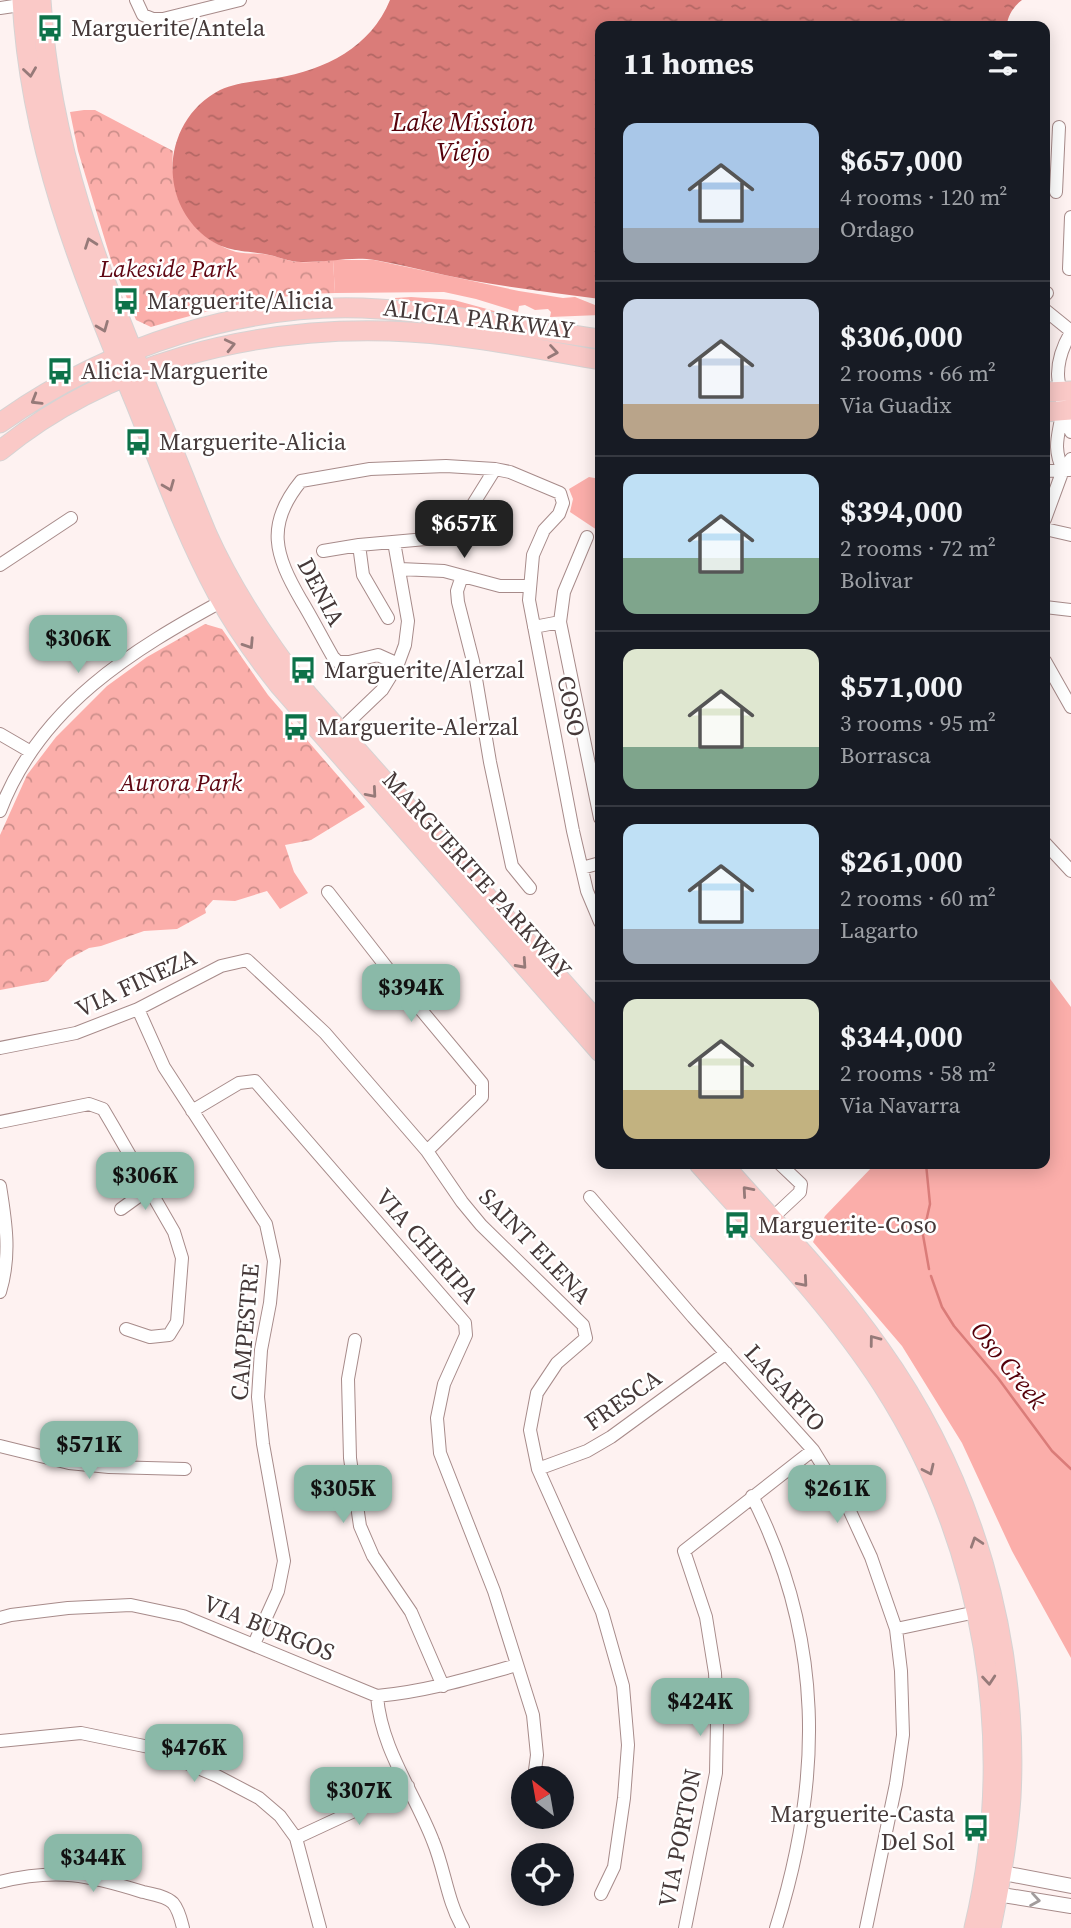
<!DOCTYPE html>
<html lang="en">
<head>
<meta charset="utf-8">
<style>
	:root { --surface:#171b24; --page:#20242c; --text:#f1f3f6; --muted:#9ea1a6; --line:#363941; --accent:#8ab9a8 }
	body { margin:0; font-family:"Source Serif 4",serif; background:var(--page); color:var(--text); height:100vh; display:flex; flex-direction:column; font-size:26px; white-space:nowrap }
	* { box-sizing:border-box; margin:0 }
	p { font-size:23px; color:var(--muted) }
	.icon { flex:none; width:38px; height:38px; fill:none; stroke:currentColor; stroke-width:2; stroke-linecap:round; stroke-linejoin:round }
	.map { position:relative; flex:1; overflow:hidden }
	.side { position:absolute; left:595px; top:21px; width:455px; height:1148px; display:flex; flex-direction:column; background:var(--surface); border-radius:14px; box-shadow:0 4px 18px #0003 }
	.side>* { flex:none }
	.needle { width:46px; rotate:329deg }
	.fabs { position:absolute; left:511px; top:1766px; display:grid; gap:14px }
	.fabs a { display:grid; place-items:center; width:63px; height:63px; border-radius:50%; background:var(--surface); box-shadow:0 4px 18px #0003; font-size:35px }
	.price { position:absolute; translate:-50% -60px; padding:0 16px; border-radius:14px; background:var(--accent); color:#111; font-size:23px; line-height:46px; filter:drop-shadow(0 2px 4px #0008) }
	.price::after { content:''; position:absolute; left:50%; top:42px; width:21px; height:16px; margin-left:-10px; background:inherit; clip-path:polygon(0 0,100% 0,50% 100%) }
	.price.selected { background:#222; color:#fff }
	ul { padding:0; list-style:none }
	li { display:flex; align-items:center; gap:21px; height:175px; padding:0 28px }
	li+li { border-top:2px solid var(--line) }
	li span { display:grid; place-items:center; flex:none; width:196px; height:140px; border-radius:14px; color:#555 }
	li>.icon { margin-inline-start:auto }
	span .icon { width:84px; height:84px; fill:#fffc; stroke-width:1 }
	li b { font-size:30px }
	h2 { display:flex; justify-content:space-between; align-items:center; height:84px; padding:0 28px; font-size:30px }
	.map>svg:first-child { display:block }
	.green { fill:#fbaeaa }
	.park { fill:url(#park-crowns) }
	.water { fill:url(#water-ripples) }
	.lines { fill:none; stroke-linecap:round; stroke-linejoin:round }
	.stream { stroke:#da7c79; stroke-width:2.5 }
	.minor-casing { stroke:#a78b8a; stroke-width:14 }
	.tertiary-casing { stroke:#a78b8a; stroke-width:16 }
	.primary-casing { stroke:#d6d3d3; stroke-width:21 }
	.minor { stroke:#fff; stroke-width:12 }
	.tertiary { stroke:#fff; stroke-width:14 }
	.primary { stroke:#fac9c7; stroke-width:19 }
	.oneway { stroke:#967a79 }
	.oneway2 { stroke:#a29c9c }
	.labels { text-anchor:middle; stroke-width:5; stroke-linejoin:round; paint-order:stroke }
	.poi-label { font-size:24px; fill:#453939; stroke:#fff; text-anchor:start }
	.park-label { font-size:24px; font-style:italic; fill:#5e0612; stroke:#fff }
	.street-label { font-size:24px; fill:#453939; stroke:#fff }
	.water-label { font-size:26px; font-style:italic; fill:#55000a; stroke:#fff }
</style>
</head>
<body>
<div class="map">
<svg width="1071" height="1928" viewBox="0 0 1071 1928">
	<defs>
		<pattern id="park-crowns" width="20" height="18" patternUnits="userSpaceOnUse" patternTransform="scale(1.75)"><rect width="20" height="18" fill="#fbaeaa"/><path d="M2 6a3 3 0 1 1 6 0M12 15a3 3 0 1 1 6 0" fill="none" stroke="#cd8f8b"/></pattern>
		<pattern id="water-ripples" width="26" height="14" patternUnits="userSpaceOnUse" patternTransform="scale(1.75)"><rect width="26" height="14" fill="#da7c79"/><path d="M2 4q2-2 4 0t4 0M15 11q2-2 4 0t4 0" fill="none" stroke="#b36764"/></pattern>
	</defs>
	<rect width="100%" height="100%" fill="#fef2f1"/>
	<path class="green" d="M333,260h41l145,31 44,7 12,-1 25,10v8l-50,2 1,-5 -3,-3 -13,1 -10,-5 -6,1 -1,6 -42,-13 -32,-7 -109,1z
		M411,297l43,3 44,12v2l-103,-15v-1z
		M589,477l11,2v53l-30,-20 3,-13 -4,-10z
		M1045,972l26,35v651l-59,-107 -50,-108 -60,-97 -89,-104 12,-26 50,-52h170z"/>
	<path class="park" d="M84,110h11l78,41c-4,45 17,87 63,101 9,2 18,1 27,2 13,1 25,8 37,8 11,1 22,-1 33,-2l2,33c-63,1 -124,16 -184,34l-15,-7 -25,-60 -33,-109 -8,-39z
		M205,624l17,5 46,66 97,112 -54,33 -26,5 9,27 14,21 -28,16 -13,-18 -32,10 -22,-1 -8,9 1,4 -29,16 -33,2 -43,15 -12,2 -22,12 -19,21 -48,9v-155l27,-60 29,-38 51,-51 40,-29z"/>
	<path class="water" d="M390,0h632c-8,6 -15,16 -15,26h-407v273c-43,-6 -88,-11 -131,-19 -31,-6 -62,-14 -94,-20 -24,-4 -49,3 -74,2 -12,0 -24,-6 -36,-8 -25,-4 -43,-2 -64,-21 -45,-41 -35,-115 19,-143 17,-8 39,-9 57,-12 48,-8 94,-31 113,-78z"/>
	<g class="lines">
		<path class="stream" d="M926,1164l4,40 -7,31 6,34
			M931,1276l11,31 12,19 44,52 54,73 19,18"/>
		<defs>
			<path id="minor" d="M136,0l7,15 10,4h10l77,-19
				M0,8l27,-4
				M1056,192l3,-65
				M1069,269l2,-52
				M1045,295l2,-2
				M1045,310l26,21
				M1062,410l9,22
				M1063,470c-11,-24 -4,-34 -1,-58 2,-13 -4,-26 -4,-38 0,-15 6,-30 13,-42
				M1045,471l24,-1
				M1045,519l18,-49 8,-11
				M1045,529l26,6
				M457,530l38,-61
				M587,537l-23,55 -4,30 40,196
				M359,545l4,30 25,43
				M323,551l36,-6 78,-7
				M0,565l71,-47
				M400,569l44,2 56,15h29
				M462,576l-5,15 1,11 15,59 17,101 22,104 18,22
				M1045,607l26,3
				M534,627l26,-5
				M1045,661l26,46
				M398,664l-20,-9 -29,7h-11l-5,-5c-11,-19 -21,-39 -32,-57 -26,-45 -36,-75 0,-119l69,-12 76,-3 49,3 15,3 50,21 3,10 -4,11 -15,16 -11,25 -4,45 44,231 14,60 13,31
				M0,734l31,18
				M336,734l46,-44 16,-26 7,-19 3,-24 -14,-79
				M0,811c40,-105 132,-161 226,-212
				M1045,843l26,28
				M582,868l18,-5
				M328,892l74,95 80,96v14l-55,54
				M138,1009l26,58 102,157 8,37 -4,42 -9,47 -3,47 5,47 21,117 -6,30 -24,53
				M0,1048l76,-15 62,-24 83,-43 26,-6 78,73 102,118 35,51 19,23 102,100 3,13 -29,25 -20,30 -7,37 8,39 64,143 21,74 5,59 -4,53 -10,69 -13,27
				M192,1111l47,-28 16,-2 210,242 1,12 -22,49 -7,34 3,35 54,138 39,124 4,40 -3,23
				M0,1122l89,-18 14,5 10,17 61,106 8,26 -5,64 -8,13 -19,2 -24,-8
				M0,1186c6,37 11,70 0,106
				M590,1197l103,120 120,133 35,57 23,50 25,72 5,42 2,64 -7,49 -30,144
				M121,1209l29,-21
				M769,1221l31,-29 1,-8 -21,-20
				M355,1340l-7,39 2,79 10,68 13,30 38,56 32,74
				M0,1446l69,17 40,4 76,2
				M538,1469l49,-18 24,-14 115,-84
				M752,1496c72,142 71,283 24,432
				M0,1618l11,-3 57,-7 63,-3 52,11 194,80c48,-4 93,-18 140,-31
				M896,1629l85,-18
				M377,1696c4,53 37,96 56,145 12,29 14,60 30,87
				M0,1741l81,-8 68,14 68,29 42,22 21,18 16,22 24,90
				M296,1838l112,-52
				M0,1882c56,-14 89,-7 143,10 9,2 23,4 30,11 6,7 8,17 10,25
				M685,1928l31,-155 1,-51 -2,-49 -9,-56 -22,-66 129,-101"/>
			<path id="tertiary" d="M993,1871l78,15
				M990,1893l81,13"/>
			<path id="primary" d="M22,0c8,147 58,268 113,402 26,64 49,130 82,191 17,32 39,63 62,92l321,367
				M41,0c9,149 58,270 114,406 18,42 34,85 52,128 26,58 62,111 101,161l292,329
				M1045,392l26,-1
				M1045,412l26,-2
				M0,423c107,-76 247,-123 379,-114 74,5 148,20 221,30
				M0,451c107,-88 252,-124 389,-120 71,2 142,17 211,29
				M699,1164c63,71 131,140 183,220 103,160 136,359 92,544
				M723,1164c53,60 111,119 157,185 92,129 139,291 131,448 -3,45 -11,88 -20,131"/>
		</defs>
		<use href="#minor" class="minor-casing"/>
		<use href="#tertiary" class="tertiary-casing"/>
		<use href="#primary" class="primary-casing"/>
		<use href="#minor" class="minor"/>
		<use href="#tertiary" class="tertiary"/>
		<use href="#primary" class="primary"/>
	</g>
	<defs><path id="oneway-chevron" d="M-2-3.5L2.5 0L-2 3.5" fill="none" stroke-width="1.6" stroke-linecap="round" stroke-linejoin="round" transform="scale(1.75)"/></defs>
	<g class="oneway">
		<use href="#oneway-chevron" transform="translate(30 72) rotate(82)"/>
		<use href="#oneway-chevron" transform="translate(90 243) rotate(-110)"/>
		<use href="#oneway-chevron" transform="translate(103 327) rotate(68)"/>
		<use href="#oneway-chevron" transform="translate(230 345) rotate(-13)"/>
		<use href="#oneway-chevron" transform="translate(553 352) rotate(9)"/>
		<use href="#oneway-chevron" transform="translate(36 400) rotate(149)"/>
		<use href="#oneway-chevron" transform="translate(169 486) rotate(68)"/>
		<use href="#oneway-chevron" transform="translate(249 644) rotate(57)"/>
		<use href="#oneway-chevron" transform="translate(372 793) rotate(49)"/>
		<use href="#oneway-chevron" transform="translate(522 964) rotate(48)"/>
		<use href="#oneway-chevron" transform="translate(747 1191) rotate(-131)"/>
		<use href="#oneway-chevron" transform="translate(803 1282) rotate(49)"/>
		<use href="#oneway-chevron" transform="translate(874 1340) rotate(-127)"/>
		<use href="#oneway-chevron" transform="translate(929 1470) rotate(65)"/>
		<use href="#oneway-chevron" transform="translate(976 1542) rotate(-108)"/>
		<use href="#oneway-chevron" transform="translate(989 1680) rotate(85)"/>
	</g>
	<use class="oneway2" href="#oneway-chevron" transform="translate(1035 1900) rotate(9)"/>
	<defs>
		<symbol id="bus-bare" viewBox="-9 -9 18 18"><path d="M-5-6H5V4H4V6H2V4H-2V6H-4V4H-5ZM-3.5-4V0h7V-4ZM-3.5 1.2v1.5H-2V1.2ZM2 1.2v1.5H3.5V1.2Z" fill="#0d7249" stroke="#fff" stroke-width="2.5" paint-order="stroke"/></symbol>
	</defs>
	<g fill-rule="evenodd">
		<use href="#bus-bare" x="31" y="9" width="38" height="38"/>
		<use href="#bus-bare" x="107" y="282" width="38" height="38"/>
		<use href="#bus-bare" x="41" y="352" width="38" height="38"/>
		<use href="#bus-bare" x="119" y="423" width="38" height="38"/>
		<use href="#bus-bare" x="284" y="651" width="38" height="38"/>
		<use href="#bus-bare" x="277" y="708" width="38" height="38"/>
		<use href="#bus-bare" x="718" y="1206" width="38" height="38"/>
		<use href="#bus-bare" x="957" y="1809" width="38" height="38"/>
	</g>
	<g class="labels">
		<g class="poi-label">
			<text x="71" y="36">Marguerite/Antela</text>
			<text x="147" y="309">Marguerite/Alicia</text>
			<text x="81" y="379">Alicia-Marguerite</text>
			<text x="159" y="450">Marguerite-Alicia</text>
			<text x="324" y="678">Marguerite/Alerzal</text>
			<text x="317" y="735">Marguerite-Alerzal</text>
			<text x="758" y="1233">Marguerite-Coso</text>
			<text x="955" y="1822" text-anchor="end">Marguerite-Casta<tspan x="955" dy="28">Del Sol</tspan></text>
		</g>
		<g class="park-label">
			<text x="168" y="277">Lakeside Park</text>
			<text x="181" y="791">Aurora Park</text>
		</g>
		<g class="street-label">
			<text transform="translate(479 319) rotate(7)" y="8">ALICIA PARKWAY</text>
			<text transform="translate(321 592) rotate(62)" y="8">DENIA</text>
			<text transform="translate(571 706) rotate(79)" y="8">COSO</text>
			<text transform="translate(477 875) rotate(48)" y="8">MARGUERITE PARKWAY</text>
			<text transform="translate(136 983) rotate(-25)" y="8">VIA FINEZA</text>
			<text transform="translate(427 1246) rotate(49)" y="8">VIA CHIRIPA</text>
			<text transform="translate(535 1246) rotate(46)" y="8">SAINT ELENA</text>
			<text transform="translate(245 1332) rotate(-85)" y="8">CAMPESTRE</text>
			<text transform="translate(785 1388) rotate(48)" y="8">LAGARTO</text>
			<text transform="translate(623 1400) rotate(-35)" y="8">FRESCA</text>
			<text transform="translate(269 1628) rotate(22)" y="8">VIA BURGOS</text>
			<text transform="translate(680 1838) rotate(-79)" y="8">VIA PORTON</text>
		</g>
		<g class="water-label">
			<text x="463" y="131">Lake Mission<tspan x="463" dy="30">Viejo</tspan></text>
			<text transform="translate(1009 1365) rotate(51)" y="9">Oso Creek</text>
		</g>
	</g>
</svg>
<div class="fabs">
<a><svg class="needle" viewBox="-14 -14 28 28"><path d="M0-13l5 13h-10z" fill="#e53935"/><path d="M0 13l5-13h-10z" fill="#9ea1a6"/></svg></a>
<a><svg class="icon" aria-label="locate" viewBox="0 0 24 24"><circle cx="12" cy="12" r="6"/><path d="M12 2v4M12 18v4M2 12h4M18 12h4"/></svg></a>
</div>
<b class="price selected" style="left:464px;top:560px">$657K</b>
<b class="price" style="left:78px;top:675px">$306K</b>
<b class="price" style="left:411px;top:1024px">$394K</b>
<b class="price" style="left:145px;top:1212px">$306K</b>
<b class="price" style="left:89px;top:1481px">$571K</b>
<b class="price" style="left:343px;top:1525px">$305K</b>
<b class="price" style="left:837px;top:1525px">$261K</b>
<b class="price" style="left:700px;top:1738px">$424K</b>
<b class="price" style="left:194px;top:1784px">$476K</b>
<b class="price" style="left:359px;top:1827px">$307K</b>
<b class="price" style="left:93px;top:1894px">$344K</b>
<section class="side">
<h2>11 homes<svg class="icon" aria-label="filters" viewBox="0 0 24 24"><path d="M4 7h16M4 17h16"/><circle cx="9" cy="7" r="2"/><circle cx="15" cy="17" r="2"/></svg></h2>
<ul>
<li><span style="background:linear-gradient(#a9c7e8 75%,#9aa5b1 0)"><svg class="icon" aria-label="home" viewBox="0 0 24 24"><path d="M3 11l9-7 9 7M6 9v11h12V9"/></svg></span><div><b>$657,000</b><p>4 rooms · 120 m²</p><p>Ordago</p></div></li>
<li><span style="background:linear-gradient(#c9d6e8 75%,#b9a48a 0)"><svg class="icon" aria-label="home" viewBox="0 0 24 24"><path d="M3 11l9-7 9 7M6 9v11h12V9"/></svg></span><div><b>$306,000</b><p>2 rooms · 66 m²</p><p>Via Guadix</p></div></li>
<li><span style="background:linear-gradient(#bfe0f5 60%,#7fa58c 0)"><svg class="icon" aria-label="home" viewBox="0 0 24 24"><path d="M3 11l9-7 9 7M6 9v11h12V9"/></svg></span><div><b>$394,000</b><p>2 rooms · 72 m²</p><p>Bolivar</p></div></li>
<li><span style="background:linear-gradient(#dfe7d0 70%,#7fa58c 0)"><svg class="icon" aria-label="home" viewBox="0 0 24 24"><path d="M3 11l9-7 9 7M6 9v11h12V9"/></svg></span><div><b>$571,000</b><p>3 rooms · 95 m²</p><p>Borrasca</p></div></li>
<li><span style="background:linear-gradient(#bfe0f5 75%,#9aa5b1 0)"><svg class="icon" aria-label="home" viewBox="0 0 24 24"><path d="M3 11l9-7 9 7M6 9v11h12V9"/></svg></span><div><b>$261,000</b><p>2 rooms · 60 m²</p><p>Lagarto</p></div></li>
<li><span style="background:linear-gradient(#dfe7d0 65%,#c2b280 0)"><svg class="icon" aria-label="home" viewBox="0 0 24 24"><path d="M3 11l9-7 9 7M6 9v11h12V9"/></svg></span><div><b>$344,000</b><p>2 rooms · 58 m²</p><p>Via Navarra</p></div></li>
</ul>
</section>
</div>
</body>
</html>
